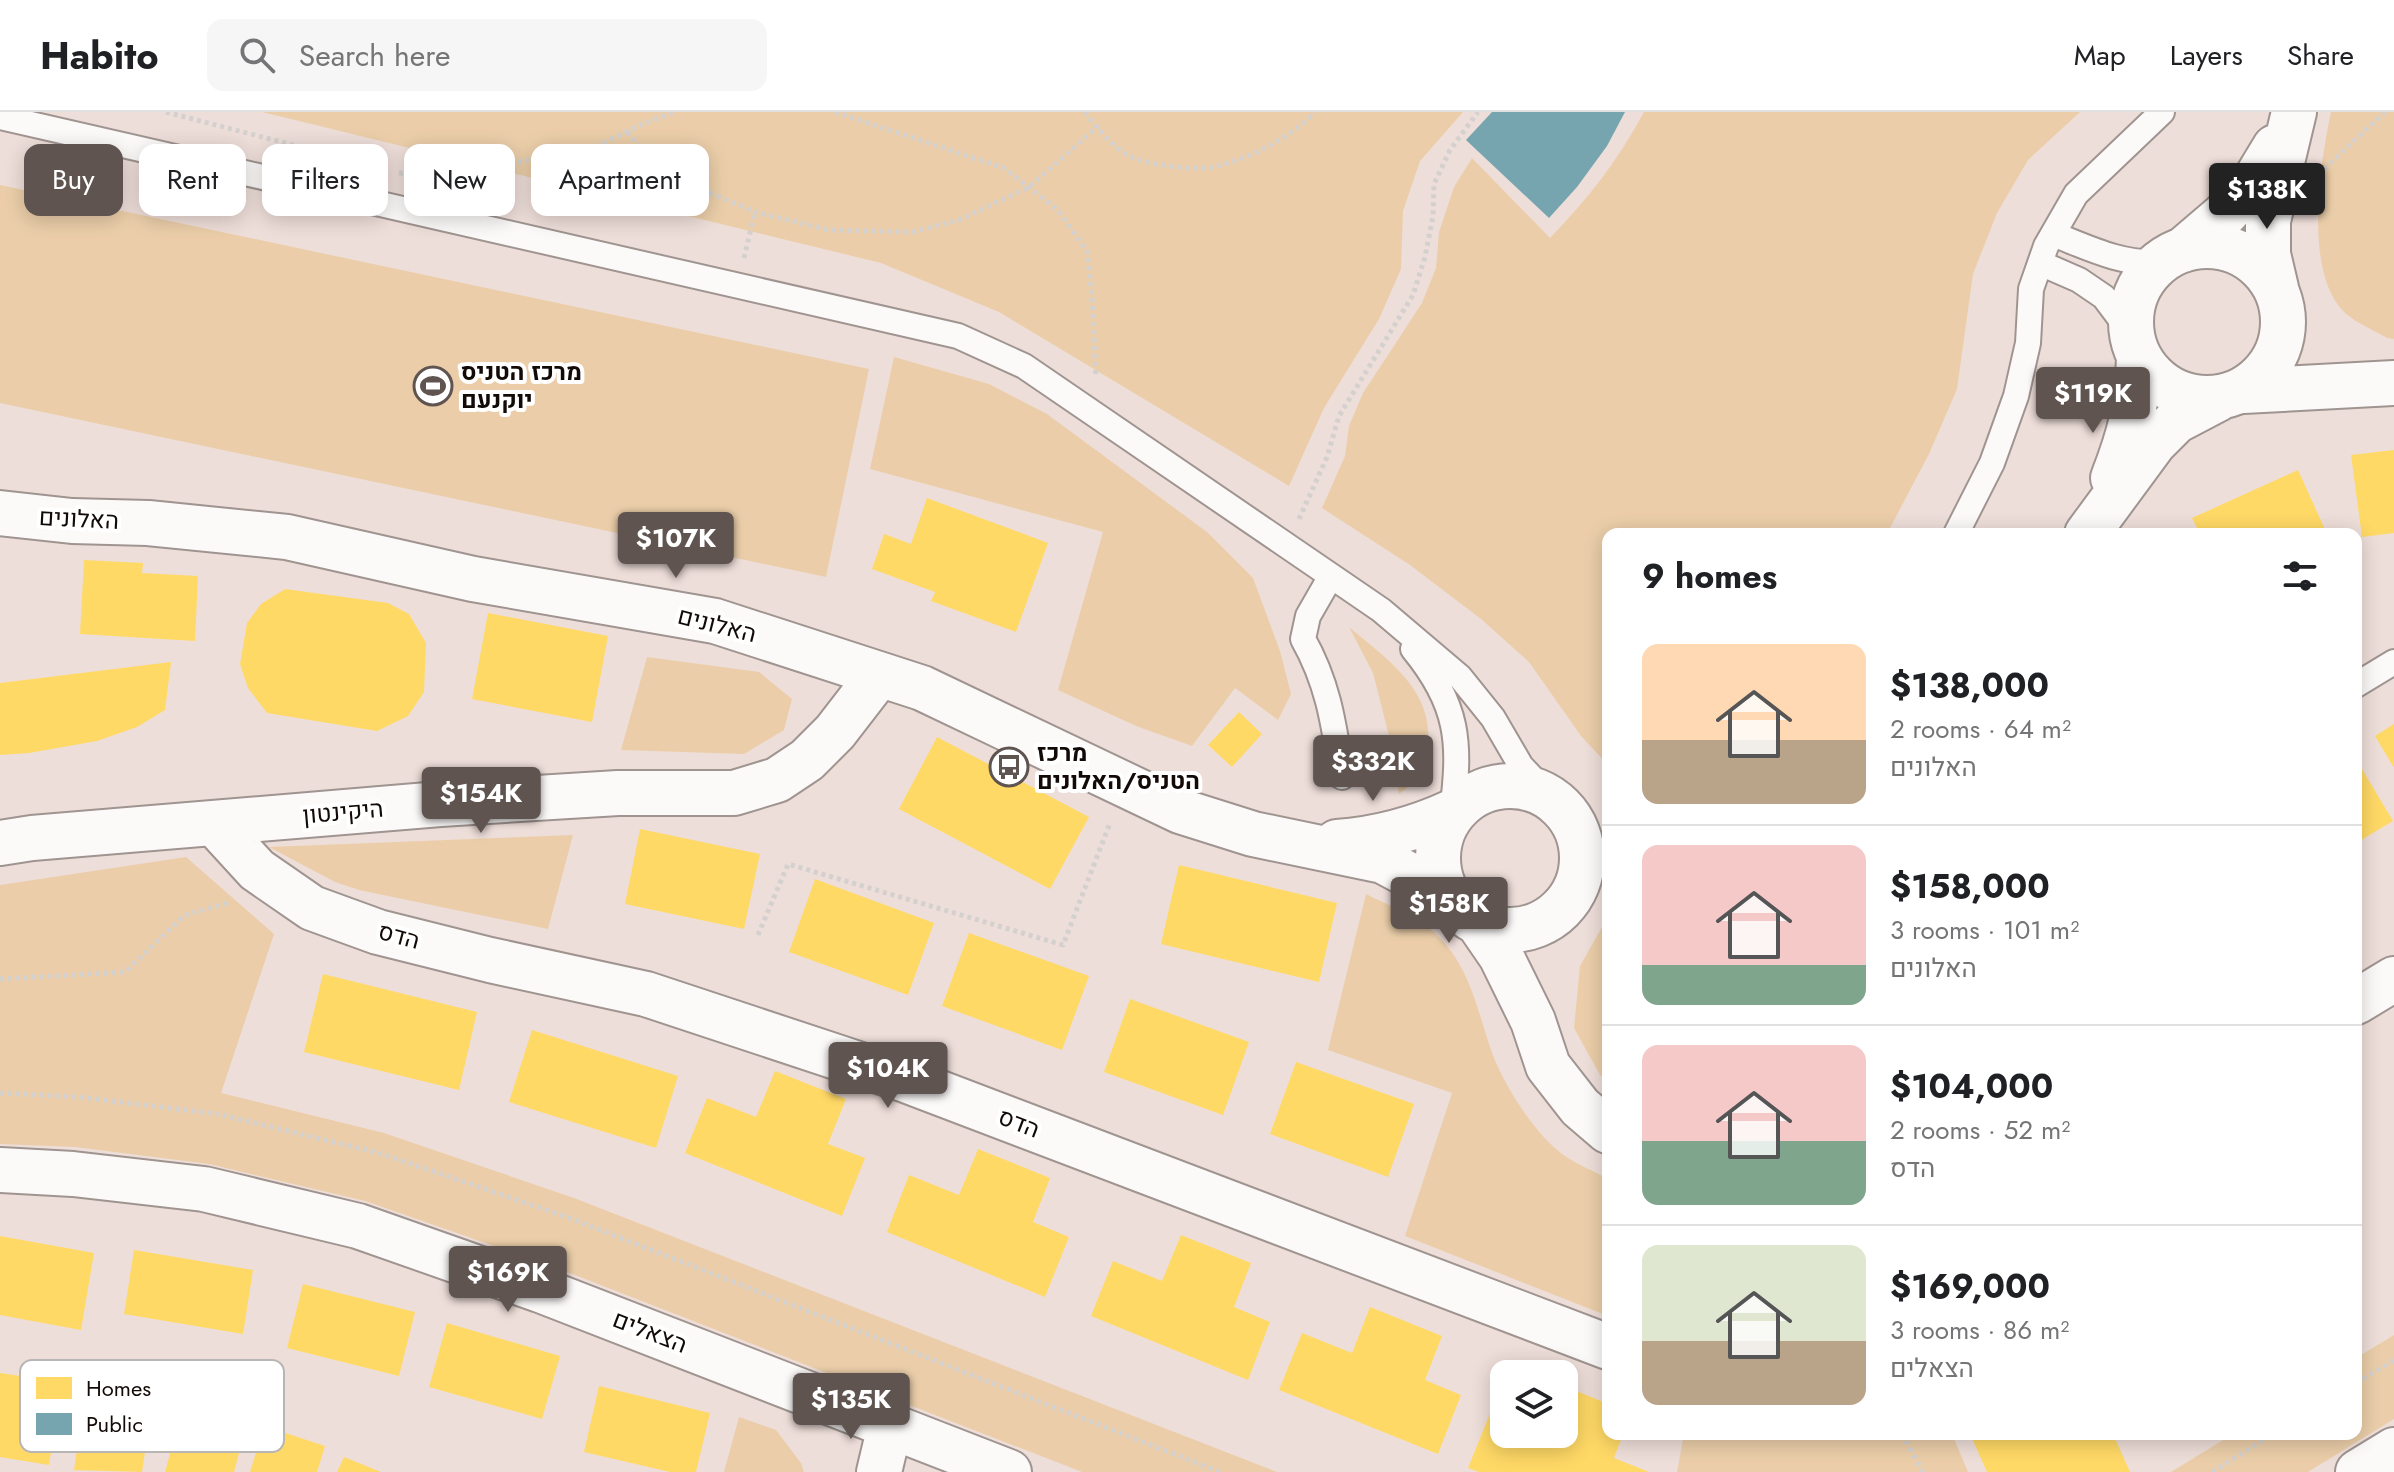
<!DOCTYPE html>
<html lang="en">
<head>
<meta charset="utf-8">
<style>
	:root { --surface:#fff; --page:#f6f6f6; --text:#202124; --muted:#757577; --line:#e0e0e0; --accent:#5f5450 }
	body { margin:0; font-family:Jost,Heebo,sans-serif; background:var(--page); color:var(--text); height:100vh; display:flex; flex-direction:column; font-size:30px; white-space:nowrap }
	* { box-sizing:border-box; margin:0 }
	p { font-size:26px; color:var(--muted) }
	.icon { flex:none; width:44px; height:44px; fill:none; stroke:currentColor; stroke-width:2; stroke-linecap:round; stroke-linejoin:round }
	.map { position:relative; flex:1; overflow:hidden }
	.sheet { position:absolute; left:1602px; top:416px; width:760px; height:912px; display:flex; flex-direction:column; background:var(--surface); border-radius:16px; box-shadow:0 4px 20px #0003 }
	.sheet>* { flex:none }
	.banner { position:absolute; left:24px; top:32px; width:760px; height:72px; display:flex; gap:16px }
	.buttons { position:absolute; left:1490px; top:1248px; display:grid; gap:16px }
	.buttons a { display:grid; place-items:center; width:88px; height:88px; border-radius:16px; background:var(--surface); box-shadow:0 4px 20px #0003; font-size:40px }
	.price { position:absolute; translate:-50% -68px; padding:0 18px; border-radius:8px; background:var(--accent); color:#fff; font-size:26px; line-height:52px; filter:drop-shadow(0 2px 4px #0008) }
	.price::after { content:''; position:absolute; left:50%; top:48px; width:24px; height:18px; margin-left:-12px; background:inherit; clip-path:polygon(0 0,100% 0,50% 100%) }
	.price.on { background:#222; color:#fff }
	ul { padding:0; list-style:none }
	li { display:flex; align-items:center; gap:24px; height:200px; padding:0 40px }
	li+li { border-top:2px solid var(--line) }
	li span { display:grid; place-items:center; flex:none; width:224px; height:160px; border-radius:16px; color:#555 }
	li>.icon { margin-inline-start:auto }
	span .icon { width:96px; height:96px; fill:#fffc; stroke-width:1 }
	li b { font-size:34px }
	h2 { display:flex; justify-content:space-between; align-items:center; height:96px; padding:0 40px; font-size:34px }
	.chip { padding:0 28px; border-radius:16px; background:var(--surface); box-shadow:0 4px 20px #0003; font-size:28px; line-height:72px }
	.chip.on { background:var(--accent); color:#fff }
	header { display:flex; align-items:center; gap:48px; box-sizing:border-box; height:112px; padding:0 40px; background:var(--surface); border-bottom:2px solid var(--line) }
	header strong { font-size:38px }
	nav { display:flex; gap:44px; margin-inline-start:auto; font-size:28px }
	.search { width:560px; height:72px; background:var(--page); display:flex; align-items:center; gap:20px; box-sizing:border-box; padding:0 28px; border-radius:16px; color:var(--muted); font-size:30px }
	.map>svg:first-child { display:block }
	.green { fill:#ebcea9 }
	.homes { fill:#ffd966 }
	.public { fill:#76a5af }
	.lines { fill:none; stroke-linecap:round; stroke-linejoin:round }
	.service-casing { stroke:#9f9490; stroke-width:28 }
	.minor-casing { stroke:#9f9490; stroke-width:48 }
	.tertiary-casing { stroke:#9f9490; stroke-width:48 }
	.path { stroke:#d4d0ce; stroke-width:5; stroke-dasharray:4 4; stroke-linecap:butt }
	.service { stroke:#fcfaf9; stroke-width:24 }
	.minor { stroke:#fcfaf9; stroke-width:44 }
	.tertiary { stroke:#fcfaf9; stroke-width:44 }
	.labels { text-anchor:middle; stroke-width:8; stroke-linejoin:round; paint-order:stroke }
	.poi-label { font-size:24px; font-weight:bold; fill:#120a07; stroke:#fff; text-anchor:start }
	.street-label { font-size:24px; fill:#120a07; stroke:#fff }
	.key { fill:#fff; stroke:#b8b6b5; stroke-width:2 }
	.key-label { font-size:22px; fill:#120a07 }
</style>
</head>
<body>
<header>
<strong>Habito</strong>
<div class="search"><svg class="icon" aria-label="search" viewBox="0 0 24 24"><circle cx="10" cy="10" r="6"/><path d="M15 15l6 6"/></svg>Search here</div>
<nav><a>Map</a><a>Layers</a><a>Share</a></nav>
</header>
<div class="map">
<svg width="2394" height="1360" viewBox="0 0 2394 1360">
	<rect width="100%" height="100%" fill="#eeded9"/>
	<path class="green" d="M262,0h1201l-43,49 -17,50 -2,58 -22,50 -55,89 -35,78 -290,-174 -118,-49z
		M1644,0h436l-52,48 -31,53 -24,61 -16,115 -28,65 -39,74 12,6h-294v231l-27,-29 -52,-74 -48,-43 -71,-54 -88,-57 23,-52 4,-30 14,-33 59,-90 14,-35 3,-36 15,-45 18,-29 78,80c38,-39 68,-78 94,-126z
		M2331,0h63v227l-7,-1c-13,-8 -31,-15 -42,-25 -42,-40 -25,-149 -14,-201z
		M0,73l869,184 -43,208 -826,-174z
		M894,245l95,27 58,30 160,118 46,46 27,73 11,43 -13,26 -43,-32 -43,58 -56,-20 -78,-36 45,-158 -233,-63z
		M1349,515c39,33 88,65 78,123 -3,21 -11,32 -28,44l-11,-62 -15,-59z
		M647,545l112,15 33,27 -8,31 -40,24 -123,-4z
		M573,723l-25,94 -189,-39 -24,-8 -66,-35z
		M186,745l88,77 -53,159 163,40 190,65 703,274h-195l-533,-207 -184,-64 -156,-37 -134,-17 -75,-3v-259z
		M1366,782c22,11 50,22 69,39 34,32 41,72 55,114 11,34 45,89 75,109 13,9 29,15 43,23v137l-203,-80 47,-143 -124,-43z
		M1608,811v157l-8,-5 -26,-47 6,-62 22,-39z
		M2394,1223v84l-86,53h-137l62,-38h123v-76z
		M739,1305l37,13 25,33 3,9h-80z
		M1684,1322h268l16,38h-291z"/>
	<path class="homes" d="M2394,338v83l-32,4 -11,-82z
		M2298,358l29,64h-127l-8,-16z
		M927,386l121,45 -32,89 -85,-31 4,-9 -63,-23 12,-35 27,10z
		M84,448l59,3 -1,10 56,3 -3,65 -115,-7z
		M285,477l103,14 21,11 17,29 -2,49 -16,24 -31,15 -110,-18 -19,-25 -8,-24 7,-41 14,-19z
		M488,501l120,23 -16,86 -120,-23z
		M171,550l-6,48 -28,17 -40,14 -68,12 -29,2v-72z
		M1239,600l23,22 -30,33 -24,-22z
		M2394,612v44l-19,-32z
		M937,625l152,80 -39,72 -151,-80z
		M2356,647l37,62 -37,22z
		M640,717l120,25 -16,75 -119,-25z
		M1179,753l158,38 -18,79 -158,-38z
		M815,767l119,44 -26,72 -119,-43z
		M969,821l120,43 -27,74 -120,-44z
		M323,862l154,38 -18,78 -155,-38z
		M1130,887l119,43 -26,73 -119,-43z
		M532,918l146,46 -22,72 -147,-46z
		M1296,950l118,42 -26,73 -118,-43z
		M775,959l71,28 -18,45 37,14 -23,58 -157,-63 22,-55 49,19z
		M978,1037l72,29 -17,44 36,15 -24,60 -158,-65 22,-57 50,20z
		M1181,1123l70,28 -17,44 36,15 -22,58 -157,-64 22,-55 49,20z
		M0,1124l94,17 -13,77 -81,-15z
		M134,1138l119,20 -10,64 -119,-20z
		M303,1172l112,28 -16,64 -112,-28z
		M1370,1195l72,29 -17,44 36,15 -23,59 -159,-64 23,-57 50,20z
		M447,1211l113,33 -18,63 -113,-32z
		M0,1261l62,9 -13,83 -49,-8z
		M599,1274l111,27 -14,59h-26l-86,-20z
		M1564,1274l44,18v30h15l-9,24 35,14h-170l-11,-4 23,-57 13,5v18h60z
		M86,1275l67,10 -11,75 -68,-2z
		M183,1293l64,18 -13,49h-69z
		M264,1314l61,20 -8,26h-67z
		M1970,1322h143l17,38h-143z
		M344,1345l37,15h-44z"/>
	<path class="public" d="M1492,0h133l-18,34 -30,41 -28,31 -83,-78z"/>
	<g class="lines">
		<defs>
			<path id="service" d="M0,5l958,219 66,30 357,244 79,67 33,41 28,48 30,32
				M2053,122c36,14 69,31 108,28
				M2040,151l39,17 25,17 27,36
				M1956,422l36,-71 24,-67 12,-53 3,-54 15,-43 30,-52 86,-82
				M1331,464l-23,40 -5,23c26,46 31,87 39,138
				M1413,537c46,56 48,94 39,163
				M2356,573l38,-23"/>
			<path id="minor" d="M2131 210a76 76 0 1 1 152 0a76 76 0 1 1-152 0Z
				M2183,138l41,-35 28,-30 23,-38
				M2276,176l-8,-34v-33l26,-109
				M2243,279l151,-8
				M2113,366c17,-43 24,-73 26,-119
				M0,401l72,8 76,2 139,14 186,42 242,42 207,67 258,123 73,23 130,27 64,34
				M2087,422l67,-91 22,-22 42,-22
				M1438 746a72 72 0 1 1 144 0a72 72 0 1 1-144 0Z
				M214,711l43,47 55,38 66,24 112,28 156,34 257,85 705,268
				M1337,730c41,-3 78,-13 115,-30
				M0,731l32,-5 408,-34 178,-11h116l43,-13 30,-20 28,-28 44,-57
				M1479,812l22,32 32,65 15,45 32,41 28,24
				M2356,890l38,-23
				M879,1360l11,-46"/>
			<path id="tertiary" d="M0,1058l73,4 131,15 154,37 182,64 469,182
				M2358,1360l36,-22"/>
		</defs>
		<use href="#service" class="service-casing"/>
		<use href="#minor" class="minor-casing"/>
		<use href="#tertiary" class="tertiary-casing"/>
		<path class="path" d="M166,0l208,54
			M835,0l169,56 53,41 30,42 5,45 4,81
			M1085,0c7,11 31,37 43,43 17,10 67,16 85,12 36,-8 77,-29 102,-55
			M627,20l24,27 43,27 61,26 74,18 83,2 47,-12 70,-33 69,-61
			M2324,57l61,-57
			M399,61l39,3 153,-27 49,-24 34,-13
			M744,146l11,-46
			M1299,407l28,-62 12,-41 74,-121 12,-38 8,-41 1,-32 16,-34 28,-38
			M758,823l30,-71 275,81 47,-122
			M0,867l125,-7 60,-57 46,-13
			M0,981l79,4 139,17 161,39 188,64 653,255
			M2356,1271l38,-23
			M1902,1322l21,38
			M2212,1360l61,-38"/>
		<use href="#service" class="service"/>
		<use href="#minor" class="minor"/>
		<use href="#tertiary" class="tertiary"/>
	</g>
	<defs>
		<symbol id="stadium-ring" viewBox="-11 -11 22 22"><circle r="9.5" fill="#fff" stroke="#5f5450" stroke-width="1.5"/><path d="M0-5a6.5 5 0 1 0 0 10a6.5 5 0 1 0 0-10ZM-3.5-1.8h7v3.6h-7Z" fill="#5f5450"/></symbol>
		<symbol id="bus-ring" viewBox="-11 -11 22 22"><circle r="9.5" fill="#fff" stroke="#5f5450" stroke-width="1.5"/><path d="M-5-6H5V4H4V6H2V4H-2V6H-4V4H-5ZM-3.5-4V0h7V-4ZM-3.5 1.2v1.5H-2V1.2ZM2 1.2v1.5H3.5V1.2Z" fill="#5f5450"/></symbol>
	</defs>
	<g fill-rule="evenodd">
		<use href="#stadium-ring" x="411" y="252" width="44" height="44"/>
		<use href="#bus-ring" x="987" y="633" width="44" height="44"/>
	</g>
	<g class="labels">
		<g class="poi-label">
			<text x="461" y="268">מרכז הטניס<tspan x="461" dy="28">יוקנעם</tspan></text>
			<text x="1037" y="649">מרכז<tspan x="1037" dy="28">הטניס/האלונים</tspan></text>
		</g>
		<g class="street-label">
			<text transform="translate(79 407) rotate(3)" y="8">האלונים</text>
			<text transform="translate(717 513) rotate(14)" y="8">האלונים</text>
			<text transform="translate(343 700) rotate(-5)" y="8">היקינטון</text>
			<text transform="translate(399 824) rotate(15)" y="8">הדס</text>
			<text transform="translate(1019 1011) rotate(21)" y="8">הדס</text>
			<text transform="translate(650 1220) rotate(21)" y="8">הצאלים</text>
		</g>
	</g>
	<rect x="20" y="1248" width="264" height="92" rx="12" class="key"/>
	<rect x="36" y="1265" width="36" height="22" fill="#ffd966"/>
	<rect x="36" y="1301" width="36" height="22" fill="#76a5af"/>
	<g class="key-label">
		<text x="86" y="1284">Homes</text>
		<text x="86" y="1320">Public</text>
	</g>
</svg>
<div class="buttons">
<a><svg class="icon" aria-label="layers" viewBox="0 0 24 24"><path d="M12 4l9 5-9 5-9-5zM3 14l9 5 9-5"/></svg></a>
</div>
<b class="price on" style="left:2267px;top:119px">$138K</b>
<b class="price" style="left:2093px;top:323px">$119K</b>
<b class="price" style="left:676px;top:468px">$107K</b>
<b class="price" style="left:1373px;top:691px">$332K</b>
<b class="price" style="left:481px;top:723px">$154K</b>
<b class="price" style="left:1449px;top:833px">$158K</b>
<b class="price" style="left:888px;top:998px">$104K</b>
<b class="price" style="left:508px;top:1202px">$169K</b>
<b class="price" style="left:851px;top:1329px">$135K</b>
<div class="banner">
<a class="chip on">Buy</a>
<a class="chip">Rent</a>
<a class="chip">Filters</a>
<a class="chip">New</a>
<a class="chip">Apartment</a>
</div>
<section class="sheet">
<h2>9 homes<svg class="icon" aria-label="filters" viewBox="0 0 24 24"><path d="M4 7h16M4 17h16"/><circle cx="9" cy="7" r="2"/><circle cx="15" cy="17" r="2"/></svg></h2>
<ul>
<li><span style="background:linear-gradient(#ffd9b3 60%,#b9a48a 0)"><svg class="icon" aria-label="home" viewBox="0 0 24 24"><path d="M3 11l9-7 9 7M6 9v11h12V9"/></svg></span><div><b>$138,000</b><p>2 rooms · 64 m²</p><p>האלונים</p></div></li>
<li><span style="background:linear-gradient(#f6c9c9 75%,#7fa58c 0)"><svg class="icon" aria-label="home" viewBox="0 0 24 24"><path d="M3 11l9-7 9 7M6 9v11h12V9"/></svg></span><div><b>$158,000</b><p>3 rooms · 101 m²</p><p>האלונים</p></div></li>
<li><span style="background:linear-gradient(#f6c9c9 60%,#7fa58c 0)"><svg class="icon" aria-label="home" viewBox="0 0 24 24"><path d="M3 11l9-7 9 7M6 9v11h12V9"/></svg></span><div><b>$104,000</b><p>2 rooms · 52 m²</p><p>הדס</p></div></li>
<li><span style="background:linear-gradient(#dfe7d0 60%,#b9a48a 0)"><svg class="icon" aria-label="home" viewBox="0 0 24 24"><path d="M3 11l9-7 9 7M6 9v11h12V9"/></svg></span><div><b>$169,000</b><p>3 rooms · 86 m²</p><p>הצאלים</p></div></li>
</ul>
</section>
</div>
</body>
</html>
